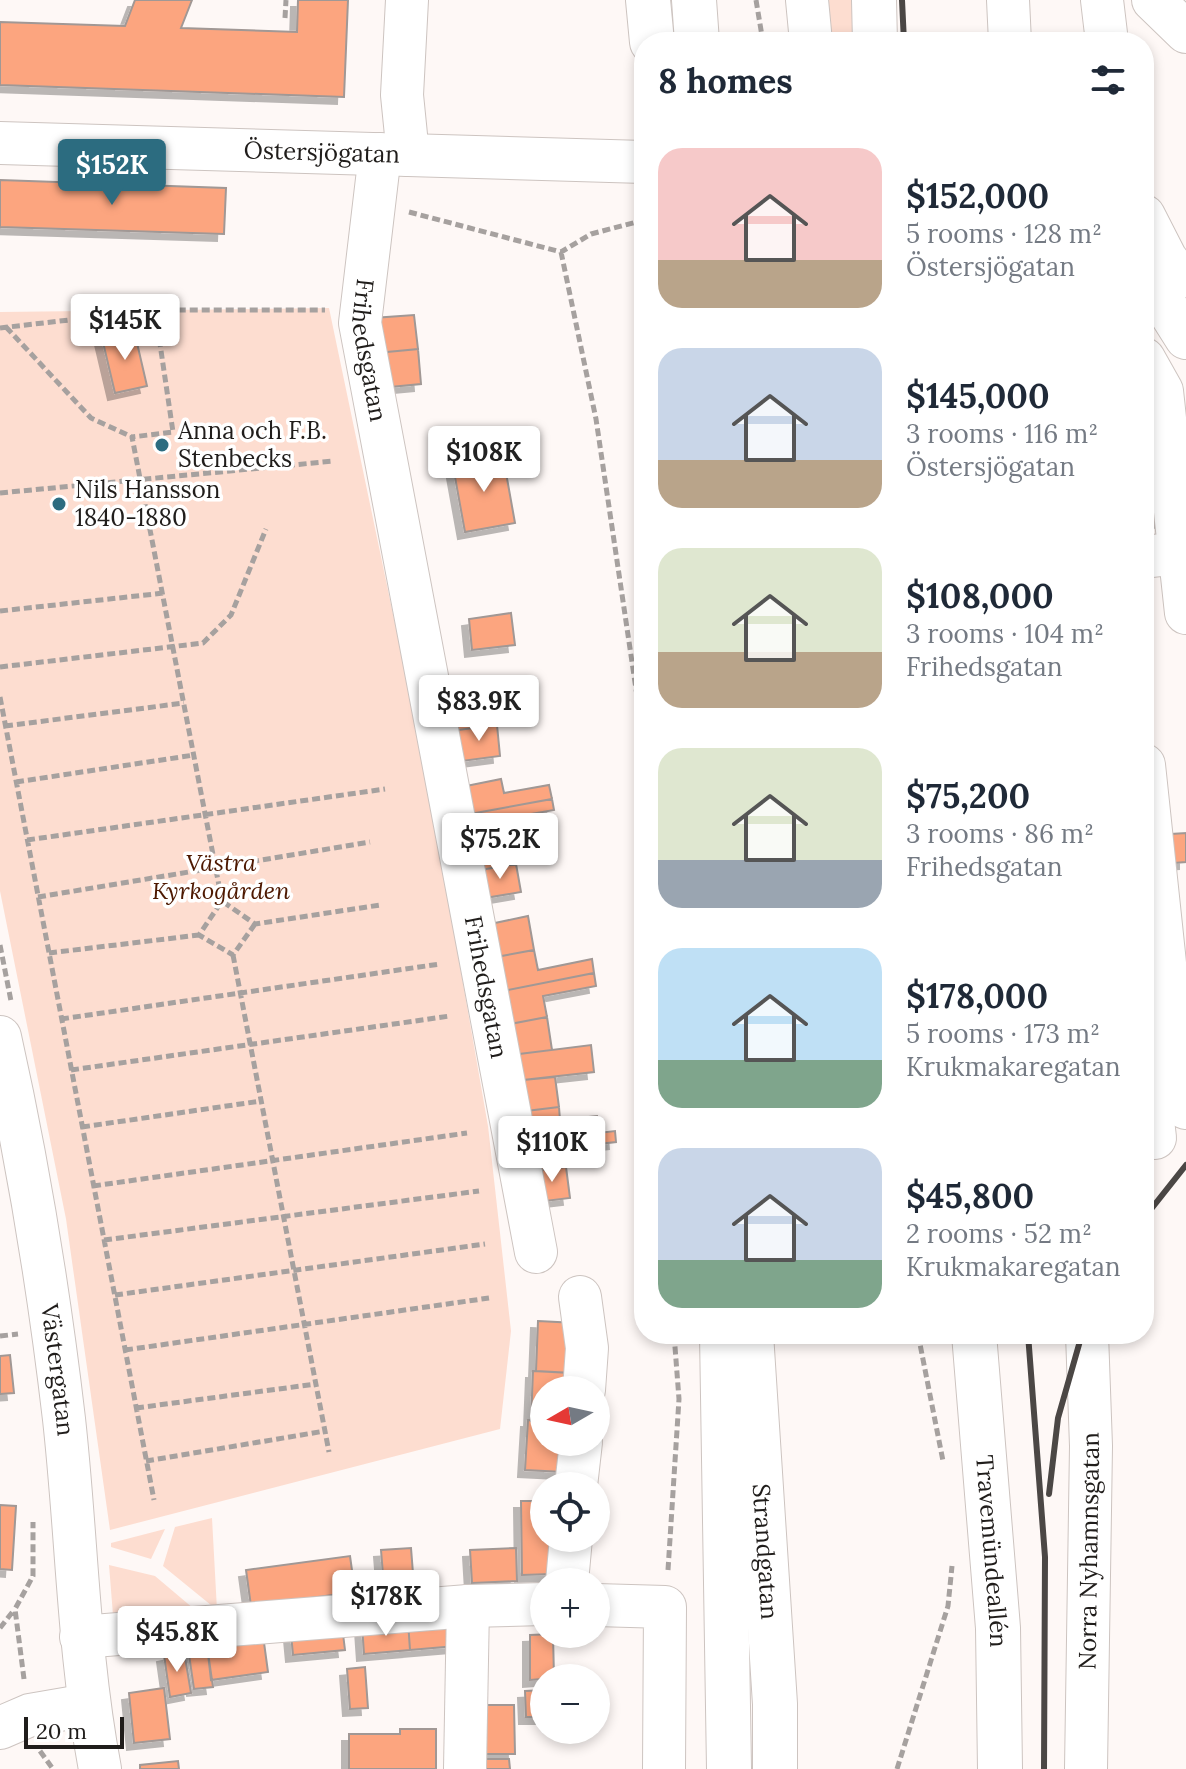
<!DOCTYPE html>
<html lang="en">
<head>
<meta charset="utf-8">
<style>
	:root { --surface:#fff; --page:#f6f6f7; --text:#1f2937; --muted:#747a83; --accent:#2c6c80 }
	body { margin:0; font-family:Lora,serif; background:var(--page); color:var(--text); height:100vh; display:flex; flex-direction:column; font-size:30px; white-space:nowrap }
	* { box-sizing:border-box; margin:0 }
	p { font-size:26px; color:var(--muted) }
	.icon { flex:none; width:44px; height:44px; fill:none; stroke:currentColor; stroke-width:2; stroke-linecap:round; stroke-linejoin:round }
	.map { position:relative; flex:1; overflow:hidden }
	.side { position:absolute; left:634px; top:32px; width:520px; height:1312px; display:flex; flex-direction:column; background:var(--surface); border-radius:32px; box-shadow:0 4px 12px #0003 }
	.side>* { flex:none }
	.needle { width:52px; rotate:261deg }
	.buttons { position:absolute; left:530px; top:1376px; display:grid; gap:16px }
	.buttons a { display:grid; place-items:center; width:80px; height:80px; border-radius:50%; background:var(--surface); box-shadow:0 4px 12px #0003; font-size:40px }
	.scale { position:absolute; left:24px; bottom:20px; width:100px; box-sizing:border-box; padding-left:8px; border:4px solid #201d1b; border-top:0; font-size:22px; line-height:28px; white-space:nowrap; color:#201d1b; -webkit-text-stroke:6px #fff; paint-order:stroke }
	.price { position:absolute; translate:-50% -68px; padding:0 18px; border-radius:8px; background:#fff; color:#222; font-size:26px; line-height:52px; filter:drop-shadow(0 2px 4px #0008) }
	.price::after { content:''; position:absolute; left:50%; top:48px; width:24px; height:18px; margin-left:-12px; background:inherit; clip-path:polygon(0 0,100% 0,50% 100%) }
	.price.active { background:var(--accent); color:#fff }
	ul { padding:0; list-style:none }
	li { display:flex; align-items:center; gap:24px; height:200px; padding:0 24px }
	li span { display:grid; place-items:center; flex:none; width:224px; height:160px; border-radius:24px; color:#555 }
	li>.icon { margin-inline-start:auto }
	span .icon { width:96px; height:96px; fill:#fffc; stroke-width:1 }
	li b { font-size:34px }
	h2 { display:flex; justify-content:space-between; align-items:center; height:96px; padding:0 24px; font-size:34px }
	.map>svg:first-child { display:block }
	.green { fill:#fdddd0 }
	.building { fill:#fca57f; stroke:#a19895; stroke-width:2; filter:url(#shadow) }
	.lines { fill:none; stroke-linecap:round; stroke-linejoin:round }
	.minor-casing { stroke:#cdc4c0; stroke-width:44 }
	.major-casing { stroke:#cdc4c0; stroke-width:46 }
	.highway-casing { stroke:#cdc4c0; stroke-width:46 }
	.path { stroke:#a6a19f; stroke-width:5; stroke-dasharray:8 4; stroke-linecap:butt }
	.minor { stroke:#fff; stroke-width:42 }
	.major { stroke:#fff; stroke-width:44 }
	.highway { stroke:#fff; stroke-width:44 }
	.rail { stroke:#4b4745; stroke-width:6 }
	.poi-dot { fill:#2c6c80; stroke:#fff; stroke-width:3 }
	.labels { text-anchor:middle; stroke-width:7; stroke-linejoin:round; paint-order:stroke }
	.street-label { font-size:24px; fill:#201d1b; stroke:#fff }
	.poi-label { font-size:24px; fill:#201d1b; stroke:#fff; text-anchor:start }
	.park-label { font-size:24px; font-style:italic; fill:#4d1800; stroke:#fff }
</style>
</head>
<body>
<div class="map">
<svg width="1186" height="1769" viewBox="0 0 1186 1769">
	<defs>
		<filter id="shadow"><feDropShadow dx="-7" dy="7" stdDeviation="0" flood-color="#0004"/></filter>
	</defs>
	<rect width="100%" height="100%" fill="#fef8f6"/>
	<path class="green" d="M823,0h33v42h-29z
		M329,308l97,464 62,354 23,205 -11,98 -390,101 -44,-311 -66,-328v-579z
		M212,1518l5,92 -54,-44 12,-39z
		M165,1529l-14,30 -40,-12v-4z
		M109,1565l46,11 45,38 -87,1z"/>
	<path class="building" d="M135,0h57l-11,28 116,4 1,-32h50l-4,97 -344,-12v-63l125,4z
		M0,180l226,8 -2,46 -224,-7z
		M414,315l4,34 -41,4 -4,-35z
		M134,330l13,56 -32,7 -13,-55z
		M418,349l3,35 -41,4 -3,-35z
		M1144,410l24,110 -24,3z
		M1186,452v53l-42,4v-52z
		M503,456l12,67 -50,9 -12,-66z
		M511,613l4,32 -43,5 -3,-31z
		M492,694l5,31 -39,5 -4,-30z
		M497,725l3,31 -38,5 -4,-31z
		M501,779l3,14 45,-8 3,14 -82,15 -4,-28z
		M552,799l2,11 -46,8 3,18 -36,6 -5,-28z
		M1186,833v29l-12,1 -3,-29z
		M511,836l5,28 -36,6 -5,-28z
		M516,864l5,28 -36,6 -5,-28z
		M528,916l6,34 -38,7 -6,-33z
		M534,950l4,20 54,-11 2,14 -91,18 -7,-34z
		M594,973l2,13 -53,10 4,21 -37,7 -7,-33z
		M547,1017l5,33 -33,4 -9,-30z
		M591,1045l3,27 -71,8 -4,-26z
		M555,1077l4,30 -33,4 -3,-31z
		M559,1107l1,13 37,-4 2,17 -70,8 -3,-30z
		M615,1131l1,11 -52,6 2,19 -33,4 -4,-30z
		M566,1167l4,31 -33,4 -4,-31z
		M538,1321l38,2 -3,50 -37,-2z
		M10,1355l4,38 -14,1v-38z
		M533,1371l38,2 -1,17h-26v31h-13z
		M528,1420l16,1v21h21l-1,30 -39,-2z
		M521,1501h23v37h8v36l-30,1z
		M0,1505l16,1 -4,64 -12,-1z
		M411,1548l3,38 -30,1 -3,-37z
		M516,1548l1,33 -45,2 -2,-33z
		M350,1556l5,36 -104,14 -5,-36z
		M454,1617l2,29 -46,4 -2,-29z
		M341,1618l4,32 -52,5 -3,-32z
		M408,1621l2,29 -46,4 -2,-29z
		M262,1628l6,44 -57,8 -5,-44z
		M553,1634l1,44 -24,2v-45z
		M207,1646l6,41 -19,2 -6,-41z
		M184,1651l7,42 -21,4 -6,-42z
		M365,1667l3,41 -18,1 -3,-40z
		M164,1688l6,51 -36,4 -5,-50z
		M544,1690v27h-18l-1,-26z
		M477,1705h37l1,49h-37z
		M400,1729h36v40h-87v-35h51z
		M472,1759h37l1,10h-38z
		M178,1761l1,8h-39v-4z"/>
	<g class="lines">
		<defs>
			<g id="minor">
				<path d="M407,0l-5,95 6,60"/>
				<path d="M807,0l4,42"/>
				<path d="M1008,0l2,42"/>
				<path d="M1102,0l5,42"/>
				<path d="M1153,0l33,32"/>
				<path id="s1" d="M0,143l644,19"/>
				<path id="s2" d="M380,154l-20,169 176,929"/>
				<path d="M1144,216l22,43 14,18"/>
				<path d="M1144,256l8,28 34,54"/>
				<path d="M1144,359l18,32 24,222"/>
				<path d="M1144,557l42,-5"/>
				<path d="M1144,765l36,340 6,3"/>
				<path id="s3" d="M0,1037c28,125 49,254 64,382 13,117 14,234 36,350"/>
				<path d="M1146,1059l9,79"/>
				<path d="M580,1297l7,51 -3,42"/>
				<path d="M576,1486l5,-44"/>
				<path d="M567,1582l4,-44"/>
				<path d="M596,1605l69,2 -1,162"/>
				<path d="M81,1637l387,-31 76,-2"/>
				<path d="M0,1728l30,-13 58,-10"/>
				<path d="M465,1769l3,-163"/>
				<path id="s4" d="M1086,1769l5,-323 -4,-112"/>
			</g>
			<g id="major">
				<path d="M648,0l4,42"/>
				<path d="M694,0l3,42"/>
				<path d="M722,1334l7,435"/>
				<path id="s5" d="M751,1334l24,370v65"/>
			</g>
			<g id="highway">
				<path d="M874,0l1,42"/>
				<path id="s6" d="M974,1334l24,294 2,141"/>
			</g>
		</defs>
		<use href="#minor" class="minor-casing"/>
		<use href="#major" class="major-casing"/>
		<use href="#highway" class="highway-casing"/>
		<path class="path" d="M756,0l7,42
			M285,18l1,-18
			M409,212l152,40 30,-18 53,-14
			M561,252l35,167 48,324
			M6,327l85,91 41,19
			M0,328l155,-18
			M0,493l334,-32
			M0,611l164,-18
			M0,667l203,-24 28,-28 35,-86
			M0,697l154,803
			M5,726l179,-23
			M16,782l178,-27
			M27,840l358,-51
			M38,897l332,-55
			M222,901l-90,-464 41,-5 -18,-122h170
			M255,924l-22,31 -34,-20 23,-34 33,23 125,-19
			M0,945l11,56
			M49,953l150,-18
			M233,955l96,497
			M61,1019l379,-55
			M71,1070l379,-54
			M82,1127l179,-26
			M93,1186l374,-53
			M104,1240l375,-49
			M115,1295l370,-51
			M918,1334l25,127
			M0,1336l18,-2
			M125,1350l364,-52
			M136,1408l180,-24
			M146,1461l179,-30
			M668,1570l11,-171 -5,-65
			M0,1628l14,-18
			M24,1679l-9,-70 18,-33v-54
			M40,1751l13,18
			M897,1769l51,-163 4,-40"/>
		<use href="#minor" class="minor"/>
		<use href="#major" class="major"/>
		<use href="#highway" class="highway"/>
		<path class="rail" d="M902,0l2,42
			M1144,1218l42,-53
			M1028,1334l17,223 -1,212
			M1049,1494l9,-76 24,-84"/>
	</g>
	<g class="poi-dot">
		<circle cx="162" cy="445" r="8"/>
		<circle cx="59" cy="504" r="8"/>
	</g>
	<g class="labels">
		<g class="street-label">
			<text dy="8" stroke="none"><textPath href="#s1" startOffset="322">Östersjögatan</textPath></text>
			<text dy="8" stroke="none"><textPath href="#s2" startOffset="198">Frihedsgatan</textPath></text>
			<text dy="8" stroke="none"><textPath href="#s2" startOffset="846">Frihedsgatan</textPath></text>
			<text dy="8" stroke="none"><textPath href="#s3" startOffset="338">Västergatan</textPath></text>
			<text dy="8" stroke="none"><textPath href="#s5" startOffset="218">Strandgatan</textPath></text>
			<text dy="8" stroke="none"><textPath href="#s6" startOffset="218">Travemündeallén</textPath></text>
			<text dy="8" stroke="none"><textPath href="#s4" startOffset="218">Norra Nyhamnsgatan</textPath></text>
		</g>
		<g class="poi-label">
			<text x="178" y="439">Anna och F.B.<tspan x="178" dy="28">Stenbecks</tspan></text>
			<text x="75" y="498">Nils Hansson<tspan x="75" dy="28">1840-1880</tspan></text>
		</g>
		<g class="park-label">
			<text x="221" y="871">Västra<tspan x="221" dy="28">Kyrkogården</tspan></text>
		</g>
	</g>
</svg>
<div class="buttons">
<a><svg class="needle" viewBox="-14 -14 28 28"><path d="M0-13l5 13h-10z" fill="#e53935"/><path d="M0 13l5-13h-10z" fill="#747a83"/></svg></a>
<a><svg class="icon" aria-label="locate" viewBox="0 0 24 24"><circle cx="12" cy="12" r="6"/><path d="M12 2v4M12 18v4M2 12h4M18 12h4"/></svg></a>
<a>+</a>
<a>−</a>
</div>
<div class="scale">20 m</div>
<b class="price active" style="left:112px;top:207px">$152K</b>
<b class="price" style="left:125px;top:362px">$145K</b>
<b class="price" style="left:484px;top:494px">$108K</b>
<b class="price" style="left:479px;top:743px">$83.9K</b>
<b class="price" style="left:500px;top:881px">$75.2K</b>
<b class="price" style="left:552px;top:1184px">$110K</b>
<b class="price" style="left:386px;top:1638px">$178K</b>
<b class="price" style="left:177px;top:1674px">$45.8K</b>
<section class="side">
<h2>8 homes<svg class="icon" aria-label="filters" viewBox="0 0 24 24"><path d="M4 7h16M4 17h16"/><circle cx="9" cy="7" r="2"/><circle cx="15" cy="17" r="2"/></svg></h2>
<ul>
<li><span style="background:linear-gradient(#f6c9c9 70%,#b9a48a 0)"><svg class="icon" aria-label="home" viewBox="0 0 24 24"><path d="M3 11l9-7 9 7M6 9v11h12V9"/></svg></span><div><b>$152,000</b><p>5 rooms · 128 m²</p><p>Östersjögatan</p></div></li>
<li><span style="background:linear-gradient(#c9d6e8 70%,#b9a48a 0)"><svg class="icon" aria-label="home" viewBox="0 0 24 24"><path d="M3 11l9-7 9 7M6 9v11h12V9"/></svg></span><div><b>$145,000</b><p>3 rooms · 116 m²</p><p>Östersjögatan</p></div></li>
<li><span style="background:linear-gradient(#dfe7d0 65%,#b9a48a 0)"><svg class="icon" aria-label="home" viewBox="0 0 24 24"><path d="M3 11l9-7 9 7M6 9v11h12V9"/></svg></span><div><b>$108,000</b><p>3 rooms · 104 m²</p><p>Frihedsgatan</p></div></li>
<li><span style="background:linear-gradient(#dfe7d0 70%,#9aa5b1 0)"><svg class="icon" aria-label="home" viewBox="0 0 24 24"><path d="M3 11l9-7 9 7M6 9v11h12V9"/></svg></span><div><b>$75,200</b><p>3 rooms · 86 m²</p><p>Frihedsgatan</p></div></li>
<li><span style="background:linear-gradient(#bfe0f5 70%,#7fa58c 0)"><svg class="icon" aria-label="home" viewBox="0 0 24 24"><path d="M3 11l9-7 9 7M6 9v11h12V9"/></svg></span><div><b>$178,000</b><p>5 rooms · 173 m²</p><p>Krukmakaregatan</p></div></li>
<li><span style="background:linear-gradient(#c9d6e8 70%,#7fa58c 0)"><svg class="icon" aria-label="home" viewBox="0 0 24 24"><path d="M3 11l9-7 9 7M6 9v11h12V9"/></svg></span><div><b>$45,800</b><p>2 rooms · 52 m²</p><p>Krukmakaregatan</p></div></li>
</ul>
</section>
</div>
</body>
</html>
